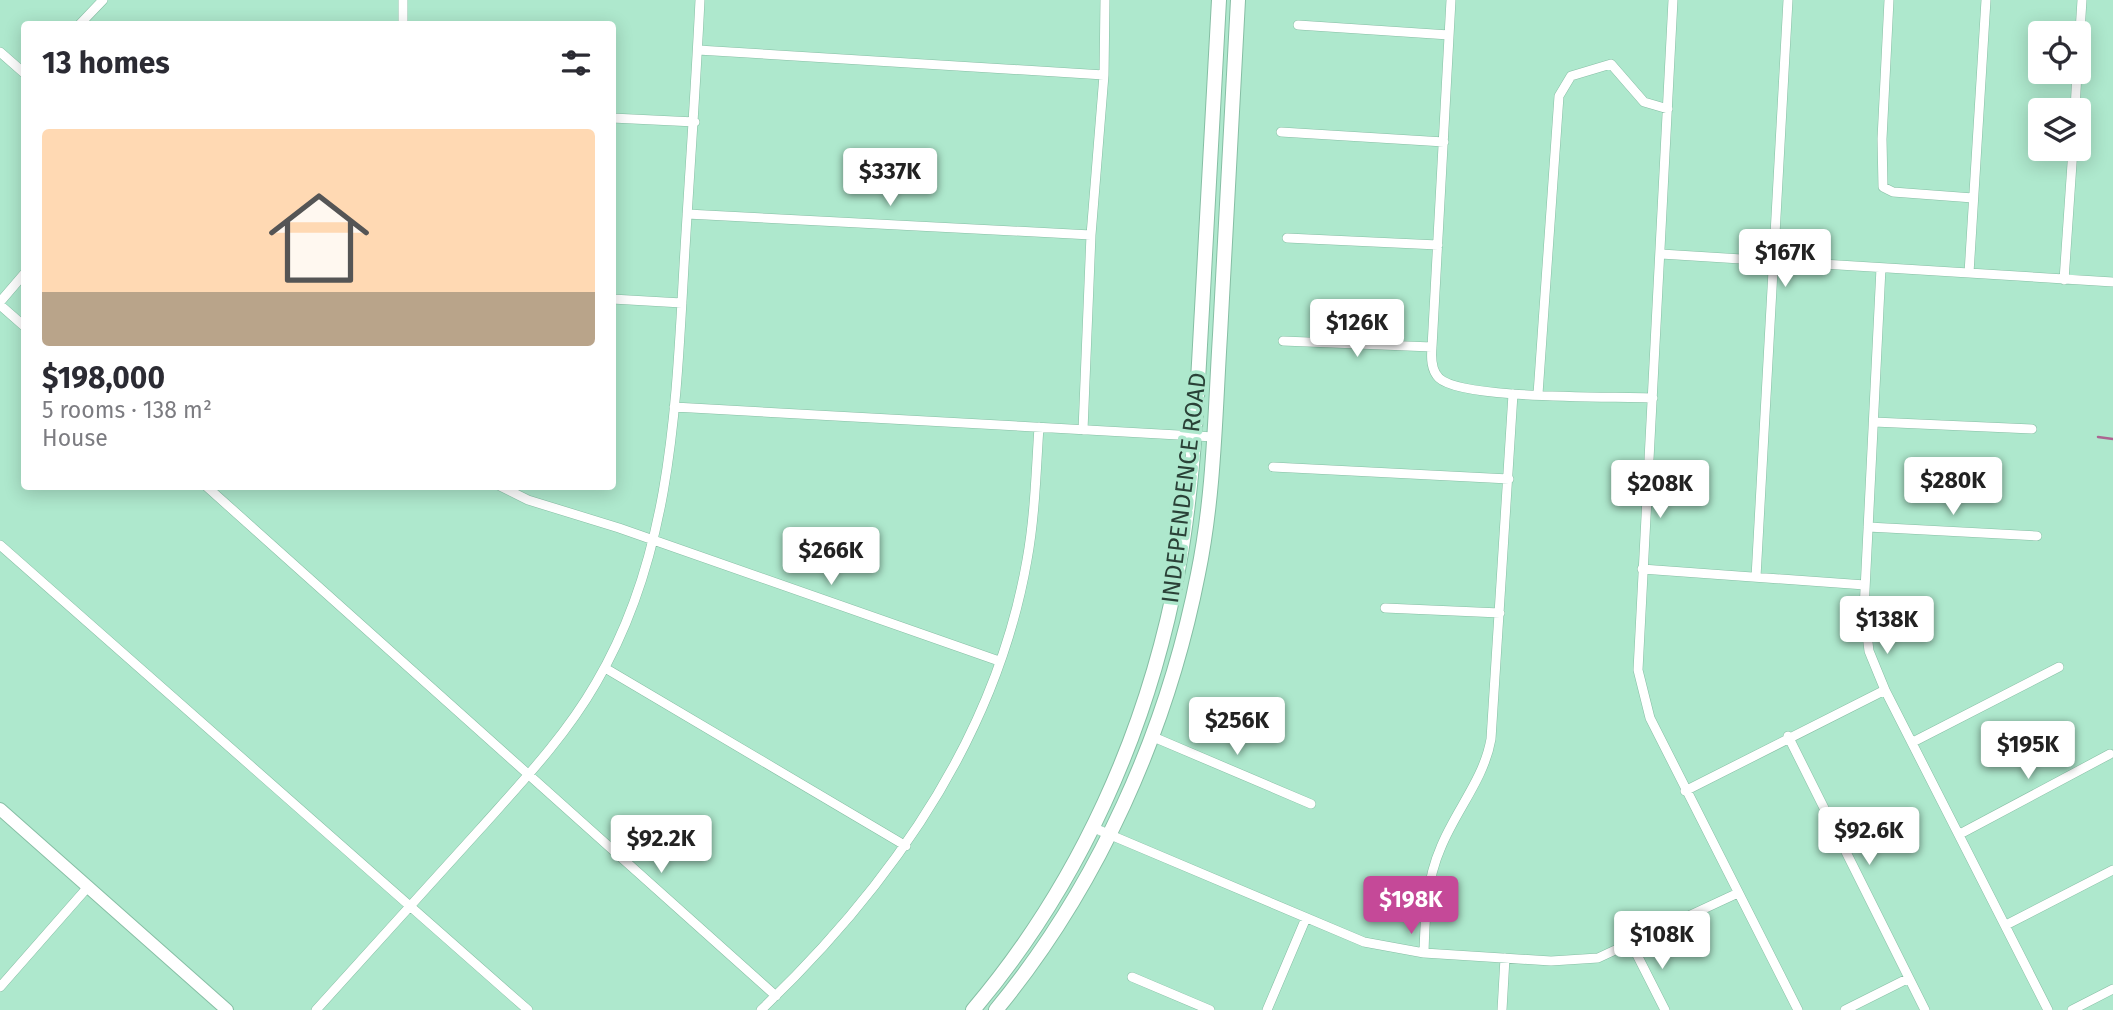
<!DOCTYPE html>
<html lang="en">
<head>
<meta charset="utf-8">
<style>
	:root { --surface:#fff; --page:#f2f2f3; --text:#2b2b33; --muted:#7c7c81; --line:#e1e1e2; --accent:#c54998 }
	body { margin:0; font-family:"Fira Sans",sans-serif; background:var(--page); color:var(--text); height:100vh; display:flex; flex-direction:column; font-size:26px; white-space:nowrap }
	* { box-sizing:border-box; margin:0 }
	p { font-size:23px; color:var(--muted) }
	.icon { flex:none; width:38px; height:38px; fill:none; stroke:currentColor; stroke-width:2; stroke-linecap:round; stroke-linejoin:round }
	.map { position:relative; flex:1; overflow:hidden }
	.details { position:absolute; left:21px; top:21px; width:595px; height:469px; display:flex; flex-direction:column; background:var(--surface); border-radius:7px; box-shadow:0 4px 18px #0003 }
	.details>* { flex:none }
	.tools { position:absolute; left:2028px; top:21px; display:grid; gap:14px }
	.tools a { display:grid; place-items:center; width:63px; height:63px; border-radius:7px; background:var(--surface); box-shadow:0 4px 18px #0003; font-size:35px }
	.price { position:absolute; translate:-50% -60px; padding:0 16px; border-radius:7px; background:#fff; color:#222; font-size:23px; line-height:46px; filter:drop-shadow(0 2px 4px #0008) }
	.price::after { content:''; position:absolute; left:50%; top:42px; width:21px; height:16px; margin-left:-10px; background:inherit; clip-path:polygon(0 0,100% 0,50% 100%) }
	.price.on { background:var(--accent); color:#fff }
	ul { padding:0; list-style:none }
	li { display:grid; align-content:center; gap:14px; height:371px; padding:0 21px }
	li+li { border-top:2px solid var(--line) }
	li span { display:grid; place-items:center; height:217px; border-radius:7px; color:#555 }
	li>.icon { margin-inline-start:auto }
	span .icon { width:126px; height:126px; fill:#fffc; stroke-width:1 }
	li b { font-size:30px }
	h2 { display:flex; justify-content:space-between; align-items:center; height:84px; padding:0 21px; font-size:30px }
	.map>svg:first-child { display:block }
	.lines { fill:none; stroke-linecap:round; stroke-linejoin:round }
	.stream { stroke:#ac6591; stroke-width:2.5 }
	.street-casing { stroke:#86bea4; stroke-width:10 }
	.secondary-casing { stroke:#86bea4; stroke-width:14 }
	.primary-casing { stroke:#86bea4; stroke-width:16 }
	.street { stroke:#fff; stroke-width:9 }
	.secondary { stroke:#fff; stroke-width:12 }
	.primary { stroke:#fff; stroke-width:14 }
	.labels { text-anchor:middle; stroke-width:7; stroke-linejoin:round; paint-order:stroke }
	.street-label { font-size:24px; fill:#2a4137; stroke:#aee8cd }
</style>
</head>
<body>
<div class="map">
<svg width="2113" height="1010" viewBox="0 0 2113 1010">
	<rect width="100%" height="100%" fill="#aee8cd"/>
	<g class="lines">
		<path class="stream" d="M2098,437l15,2"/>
		<defs>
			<path id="street" d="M1451,0l-19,347c-1,11 -1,23 7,31 23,22 175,18 214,20
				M1673,0l-35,670 12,48 148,292
				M1889,0l-7,139 1,48 10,5 80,6
				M80,24l23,-24
				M403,24v-24
				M1298,25l151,10
				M2079,47l3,-47
				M698,50l406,25
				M0,52l24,21
				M2075,110l2,-38
				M612,118l83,4
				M1281,132l163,10
				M687,214l404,21
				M1287,238l151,7
				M1661,254l452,28
				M1881,268l-17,342 5,41 16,39 163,320
				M1969,273l17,-273
				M2064,280l9,-131
				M612,299l70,4
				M0,302l24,-28
				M0,305l24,21
				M1283,341l149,6
				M1538,394l21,-298 12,-20 40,-12 33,38 24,7
				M674,407l540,30
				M1874,422l158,7
				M1083,430l8,-195 13,-160 1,-75
				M1273,467l236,12
				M206,486l570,510
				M500,486l28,14 91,28 380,133
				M1868,527l169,9
				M0,545l528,465
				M1642,569l223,16
				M1756,577l32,-577
				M1385,608l115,5
				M605,668l301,178
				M1151,736l160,68
				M1788,736l137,274
				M1913,742l146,-75
				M1685,791l200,-101
				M1094,828l270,114 60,11 127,8 47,-3 140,-65
				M1960,834l150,-80
				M2006,925l107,-55
				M1632,945l33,65
				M1424,953c1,-36 2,-72 17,-106 15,-37 43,-68 50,-108l22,-345
				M1132,977l78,33
				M0,987l87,-99
				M316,1010c55,-60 109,-121 164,-181 41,-46 85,-92 116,-146 78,-132 80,-285 89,-434 5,-83 11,-166 15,-249
				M761,1010c128,-122 235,-273 266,-450 8,-44 9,-89 12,-133
				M1267,1010l39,-92
				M1502,1010l3,-52
				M1845,1010l62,-31
				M2072,1010l41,-21"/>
			<path id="secondary" d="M0,809l227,201"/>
			<path id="primary" d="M973,1010c106,-125 175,-279 205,-440 16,-86 19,-174 24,-261 6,-103 11,-206 17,-309
				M996,1010c102,-124 171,-278 202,-436 16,-78 17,-159 22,-239 6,-111 12,-223 18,-335"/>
		</defs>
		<use href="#street" class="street-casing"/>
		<use href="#secondary" class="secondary-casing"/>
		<use href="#primary" class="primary-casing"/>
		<use href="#street" class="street"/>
		<use href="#secondary" class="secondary"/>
		<use href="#primary" class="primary"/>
	</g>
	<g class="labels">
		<g class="street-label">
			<text transform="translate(1184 488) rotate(-83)" y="8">INDEPENDENCE ROAD</text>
		</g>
	</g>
</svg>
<div class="tools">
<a><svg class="icon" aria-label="locate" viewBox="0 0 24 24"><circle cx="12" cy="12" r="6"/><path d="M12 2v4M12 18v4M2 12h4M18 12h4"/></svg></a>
<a><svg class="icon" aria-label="layers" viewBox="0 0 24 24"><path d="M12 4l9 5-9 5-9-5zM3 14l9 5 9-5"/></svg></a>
</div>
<b class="price" style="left:890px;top:208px">$337K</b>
<b class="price" style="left:1785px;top:289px">$167K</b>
<b class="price" style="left:1357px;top:359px">$126K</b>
<b class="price" style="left:1953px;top:517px">$280K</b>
<b class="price" style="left:1660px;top:520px">$208K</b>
<b class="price" style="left:831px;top:587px">$266K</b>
<b class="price" style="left:1887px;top:656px">$138K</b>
<b class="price" style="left:1237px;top:757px">$256K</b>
<b class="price" style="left:2028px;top:781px">$195K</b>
<b class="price" style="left:1869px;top:867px">$92.6K</b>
<b class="price" style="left:661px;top:875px">$92.2K</b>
<b class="price on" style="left:1411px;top:936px">$198K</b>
<b class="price" style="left:1662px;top:971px">$108K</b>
<section class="details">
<h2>13 homes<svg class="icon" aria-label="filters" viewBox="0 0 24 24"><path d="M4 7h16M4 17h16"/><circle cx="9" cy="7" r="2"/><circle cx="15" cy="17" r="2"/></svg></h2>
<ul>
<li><span style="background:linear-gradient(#ffd9b3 75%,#b9a48a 0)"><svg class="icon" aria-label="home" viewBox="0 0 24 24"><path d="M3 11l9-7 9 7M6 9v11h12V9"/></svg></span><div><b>$198,000</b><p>5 rooms · 138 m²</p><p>House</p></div></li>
</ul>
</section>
</div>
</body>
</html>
